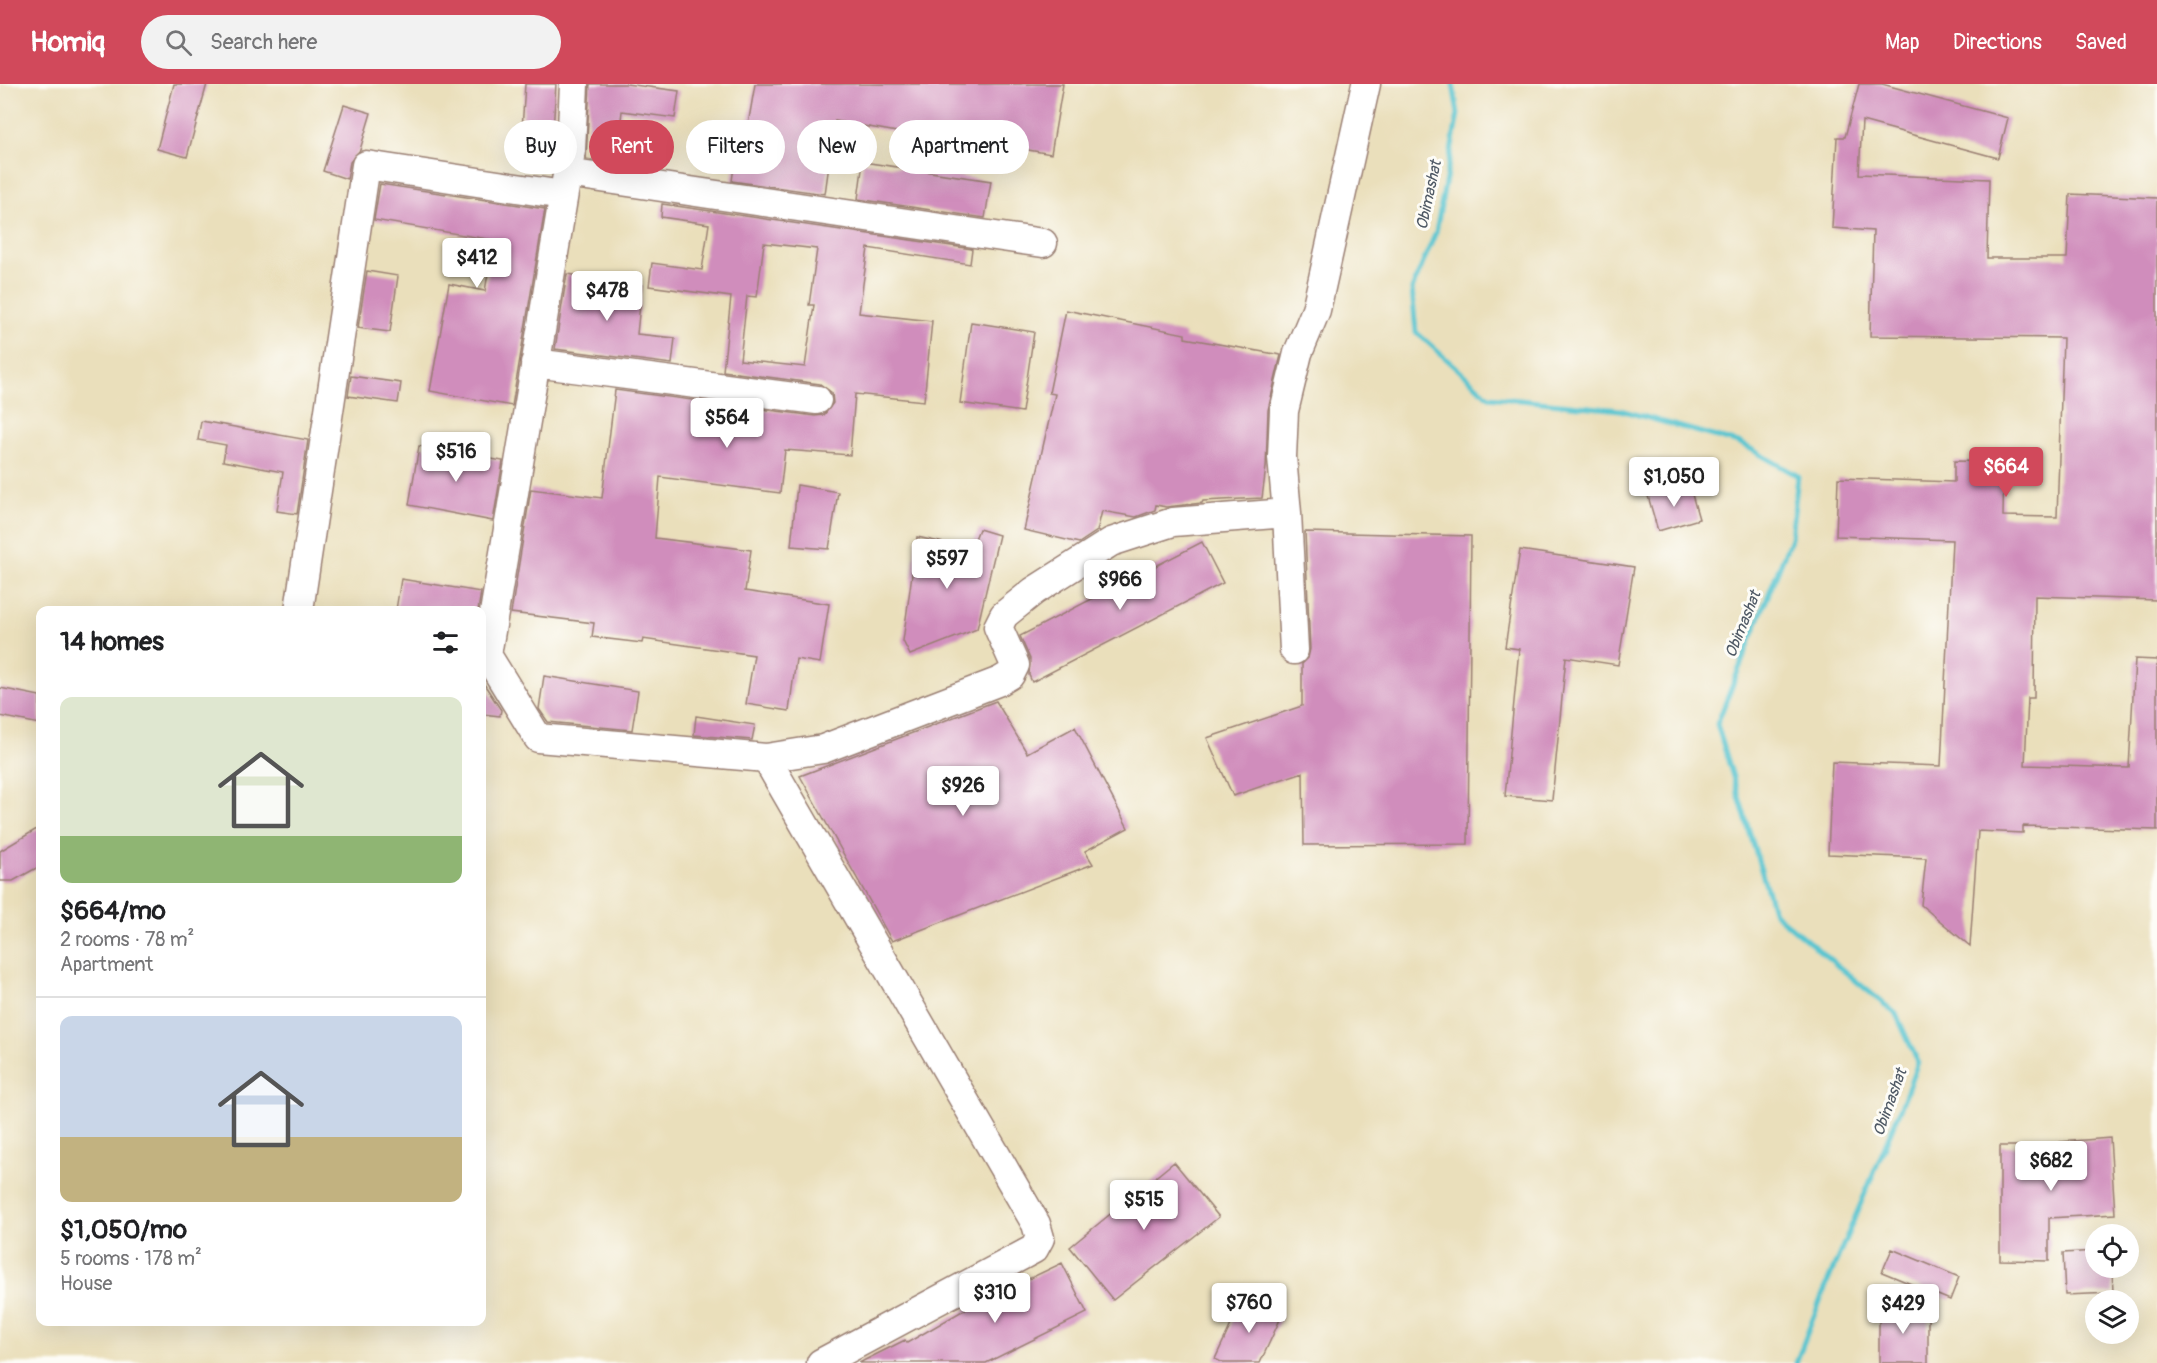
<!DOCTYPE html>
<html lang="en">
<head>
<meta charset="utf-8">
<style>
	:root { --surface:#fff; --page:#f2f2f2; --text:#202124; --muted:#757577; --line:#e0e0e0; --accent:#d1495b }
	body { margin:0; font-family:Pangolin,sans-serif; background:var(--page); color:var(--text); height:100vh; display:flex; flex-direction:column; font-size:22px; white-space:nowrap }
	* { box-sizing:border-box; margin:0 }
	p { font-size:20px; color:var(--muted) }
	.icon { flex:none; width:33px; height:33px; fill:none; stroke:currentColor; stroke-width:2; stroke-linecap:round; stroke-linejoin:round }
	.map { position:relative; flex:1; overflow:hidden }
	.details { position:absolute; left:36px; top:522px; width:450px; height:720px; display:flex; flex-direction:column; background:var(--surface); border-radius:12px; box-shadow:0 6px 24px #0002 }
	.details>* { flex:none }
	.hud { position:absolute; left:504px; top:36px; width:570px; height:54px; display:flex; gap:12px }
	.buttons { position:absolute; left:2085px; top:1140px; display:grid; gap:12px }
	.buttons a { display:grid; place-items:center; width:54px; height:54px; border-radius:50%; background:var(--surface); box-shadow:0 6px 24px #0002; font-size:30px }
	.price { position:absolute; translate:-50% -51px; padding:0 14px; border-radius:6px; background:#fff; color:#222; font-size:20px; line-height:39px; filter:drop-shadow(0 2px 3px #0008) }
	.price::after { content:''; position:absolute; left:50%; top:36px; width:18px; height:14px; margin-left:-9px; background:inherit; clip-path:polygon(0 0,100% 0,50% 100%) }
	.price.current { background:var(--accent); color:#fff }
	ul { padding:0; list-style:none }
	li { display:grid; align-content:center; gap:12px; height:318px; padding:0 24px }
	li+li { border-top:2px solid var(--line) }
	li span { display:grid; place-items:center; height:186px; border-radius:12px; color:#555 }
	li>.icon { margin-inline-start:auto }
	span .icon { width:108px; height:108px; fill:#fffc; stroke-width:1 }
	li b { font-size:26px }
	h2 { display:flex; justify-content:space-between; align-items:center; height:72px; padding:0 24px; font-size:26px }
	.tag { padding:0 21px; border-radius:27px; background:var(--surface); box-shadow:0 6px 24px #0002; font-size:21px; line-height:54px }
	.tag.current { background:var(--accent); color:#fff }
	header { display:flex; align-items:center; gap:36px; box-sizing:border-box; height:84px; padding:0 30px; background:var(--accent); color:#fff }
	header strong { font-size:28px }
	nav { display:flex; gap:33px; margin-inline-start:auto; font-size:21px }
	.search { width:420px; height:54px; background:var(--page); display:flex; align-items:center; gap:15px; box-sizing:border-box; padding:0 21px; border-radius:33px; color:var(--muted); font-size:22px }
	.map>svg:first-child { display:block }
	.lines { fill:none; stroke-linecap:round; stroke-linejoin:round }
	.stream { stroke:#58c5d0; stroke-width:5 }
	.building { fill:#d08dbc; fill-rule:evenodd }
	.minor-casing { stroke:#9a7f73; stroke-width:31 }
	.minor { stroke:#fff; stroke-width:28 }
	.labels { text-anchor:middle; stroke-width:6; stroke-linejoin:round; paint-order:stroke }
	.water-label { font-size:16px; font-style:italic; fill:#4f5965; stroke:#fdfcf7 }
</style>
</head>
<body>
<header>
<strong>Homiq</strong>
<div class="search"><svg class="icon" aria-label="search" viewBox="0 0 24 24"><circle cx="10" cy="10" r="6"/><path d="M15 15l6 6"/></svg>Search here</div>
<nav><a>Map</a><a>Directions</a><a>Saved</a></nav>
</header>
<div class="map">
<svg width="2157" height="1279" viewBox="0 0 2157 1279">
	<rect width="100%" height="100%" fill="#fdfcf7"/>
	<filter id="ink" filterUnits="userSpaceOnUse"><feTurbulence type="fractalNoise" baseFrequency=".0167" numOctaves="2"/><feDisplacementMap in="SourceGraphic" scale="12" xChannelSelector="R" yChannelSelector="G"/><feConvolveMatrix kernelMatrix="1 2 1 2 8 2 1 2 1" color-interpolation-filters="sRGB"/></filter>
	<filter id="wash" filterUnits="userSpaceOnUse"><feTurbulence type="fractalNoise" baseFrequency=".008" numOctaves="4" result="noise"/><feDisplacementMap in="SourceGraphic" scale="24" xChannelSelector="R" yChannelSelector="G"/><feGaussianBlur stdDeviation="1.35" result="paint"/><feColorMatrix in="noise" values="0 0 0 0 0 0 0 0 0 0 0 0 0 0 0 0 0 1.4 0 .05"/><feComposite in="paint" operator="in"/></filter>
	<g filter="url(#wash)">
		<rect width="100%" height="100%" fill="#eadfbb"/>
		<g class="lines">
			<path class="stream" d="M1453,0l5,30 -22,118 -24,57 4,43 73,65 131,13 122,34 56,32 -7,62 -74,186 57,189 122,101 22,48c-37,102 -85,199 -122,301"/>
		</g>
		<g id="blocks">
			<path class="building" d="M174,0h33l-20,73 -30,-8z
				M525,0h31l-3,47 -31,-2z
				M590,0h36l53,7 -4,27 -53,-7 -6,53 -30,-5z
				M755,0h308l-12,70 -114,-20 -1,5 -101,-18 -10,73 -93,-13 3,-22 7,1z
				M1859,0h23l126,34 -10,40 -136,-37 -3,53 130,5 -2,79h80l3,-64 87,4v402l-122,-4 -1,102h-6l-3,67 104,3 6,-109 22,1v170l-134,-4v7l-45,-2 -8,115 -49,-41 5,-47 -98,-4 4,-92 109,4 11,-226 -116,-4 2,-58 116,4v-21l50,1 -1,54 54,1 6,-179 -193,-2 3,-105 -41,-3 5,-91h8z
				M344,21l27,8 -11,37 -10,12 -3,17 -24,-8z
				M863,78l128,19 -6,37 -127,-19z
				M380,100l165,25 -33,197 -82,-15 19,-107 36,7 9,-51 -120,-20z
				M662,120l310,45 -2,15 -102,-16 -9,65 73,8 -8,80 -69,-7 -5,61 -65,-5 -5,43 -120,-16 -5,61 96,12 -6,41 84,13 -9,59 -24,-4 -7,52 -43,-7 8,-49 -111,-16 -1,4 -50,-6 2,-14 -83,-10 20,-124 71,9 13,-108 200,26 9,-1 9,-12 -1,-10 -12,-9 -97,-13 8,-74 -82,-11 3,-23 50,7 7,-46 -48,-7zM764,159l53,6 -8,56h5l-9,62 -65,-7 7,-64 10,1z
				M367,187l31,5 -8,56 -32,-4z
				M567,190l75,11 -5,49 38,4 -3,26 -117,-15z
				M1066,226l119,24v4l96,17 -13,55 -2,57 -4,31 -59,3 -1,2 -36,4 -10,-2 -1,5 -19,7 -34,-6 -5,20 -18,12 -55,-13 31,-136 -6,-1z
				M971,238l63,10 -12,80 -62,-9z
				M351,292l50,7 -3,20 -50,-7z
				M201,337l107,19 -11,74 -20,-3 6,-39 -60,-11 3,-16 -28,-5z
				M419,362l84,15 -10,60 -84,-16z
				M1689,400l10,35 -41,12 -10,-35z
				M797,401l41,7 -9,57 -38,-3z
				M979,445l20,6 -22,94 -67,26 -7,-14 14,-104 54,12z
				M1305,448l166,4 -3,308 -164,1 -1,-73 -70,24 -26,-58 95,-32v-42l6,-6 2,-9z
				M1202,458l21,41 -191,99 -3,-7 1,-16 -10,-23z
				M1520,466l114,17 -16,98 -52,-8 -14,143 -47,-4 14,-147 -14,-2z
				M401,495l80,13 -3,18h-82z
				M544,592l94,15 -6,39 -84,-8 -9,-13z
				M482,597l19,29 -1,6 -18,-2z
				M0,604l40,8v28l-40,-8z
				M996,617l31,52 48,-26 53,101 -43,23 8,13 -201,77 -92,-165z
				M696,632l59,9 -3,15 -58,-5z
				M40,743v39l-27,15h-13v-30z
				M2110,1054l5,76 -66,4v43l-49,-1v-114h60v-4z
				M1174,1078l45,55 -106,83 -43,-53z
				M1892,1165l67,28 -9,23 -68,-28z
				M2096,1167v17h16l1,25 -48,2 -2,-42z
				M1062,1179l25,50 -101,50h-127l46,-23 2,3 57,-33z
				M1244,1213l38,18 -22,48h-37l-8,-4z
				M1879,1222l49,1v56h-49z"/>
		</g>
	</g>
	<g filter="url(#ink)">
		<use href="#blocks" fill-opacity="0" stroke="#9a7f73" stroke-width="1.5"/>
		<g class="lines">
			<defs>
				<path id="minor" d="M574,0l-3,67 -84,504 51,83 228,20 57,-9 177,-68 10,-6 5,-10 -17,-38 6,-12 30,-24 77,-49 62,-20 114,-9 -5,-56 2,-46 14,-58 18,-43 50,-226
					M567,89l476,70
					M535,279l282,37
					M1287,429l7,137
					M299,526l67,-445 197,30
					M766,674l270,466 4,14 -6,11 -213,114"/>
			</defs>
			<use href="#minor" class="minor-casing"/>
			<use href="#minor" class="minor"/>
		</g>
	</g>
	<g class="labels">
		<g class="water-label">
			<text transform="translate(1428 111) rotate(-78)" y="6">Obimashat</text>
			<text transform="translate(1742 540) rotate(-68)" y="6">Obimashat</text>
			<text transform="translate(1889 1018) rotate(-70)" y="6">Obimashat</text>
		</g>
	</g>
</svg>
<div class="buttons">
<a><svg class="icon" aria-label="locate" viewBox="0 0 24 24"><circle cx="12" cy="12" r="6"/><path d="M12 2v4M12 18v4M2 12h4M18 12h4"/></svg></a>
<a><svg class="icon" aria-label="layers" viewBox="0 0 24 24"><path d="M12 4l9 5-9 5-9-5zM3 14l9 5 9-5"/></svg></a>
</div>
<b class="price" style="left:477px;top:205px">$412</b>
<b class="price" style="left:607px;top:238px">$478</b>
<b class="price" style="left:727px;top:365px">$564</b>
<b class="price" style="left:456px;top:399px">$516</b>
<b class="price current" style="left:2006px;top:414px">$664</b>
<b class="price" style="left:1674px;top:424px">$1,050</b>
<b class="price" style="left:947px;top:506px">$597</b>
<b class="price" style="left:1120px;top:527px">$966</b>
<b class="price" style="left:963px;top:733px">$926</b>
<b class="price" style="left:2051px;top:1108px">$682</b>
<b class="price" style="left:1144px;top:1147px">$515</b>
<b class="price" style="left:995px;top:1240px">$310</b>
<b class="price" style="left:1249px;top:1250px">$760</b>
<b class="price" style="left:1903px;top:1251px">$429</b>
<div class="hud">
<a class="tag">Buy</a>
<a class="tag current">Rent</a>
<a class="tag">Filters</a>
<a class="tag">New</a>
<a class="tag">Apartment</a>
</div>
<section class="details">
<h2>14 homes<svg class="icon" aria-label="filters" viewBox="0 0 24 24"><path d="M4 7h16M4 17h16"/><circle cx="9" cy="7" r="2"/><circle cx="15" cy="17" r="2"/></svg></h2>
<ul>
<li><span style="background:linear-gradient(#dfe7d0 75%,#8fb573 0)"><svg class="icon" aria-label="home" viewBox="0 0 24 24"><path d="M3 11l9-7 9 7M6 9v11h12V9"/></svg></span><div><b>$664/mo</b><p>2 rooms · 78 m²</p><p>Apartment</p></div></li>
<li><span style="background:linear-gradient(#c9d6e8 65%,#c2b280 0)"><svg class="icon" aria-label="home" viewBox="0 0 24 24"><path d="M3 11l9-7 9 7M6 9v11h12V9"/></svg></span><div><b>$1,050/mo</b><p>5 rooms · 178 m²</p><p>House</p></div></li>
</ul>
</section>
</div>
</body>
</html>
